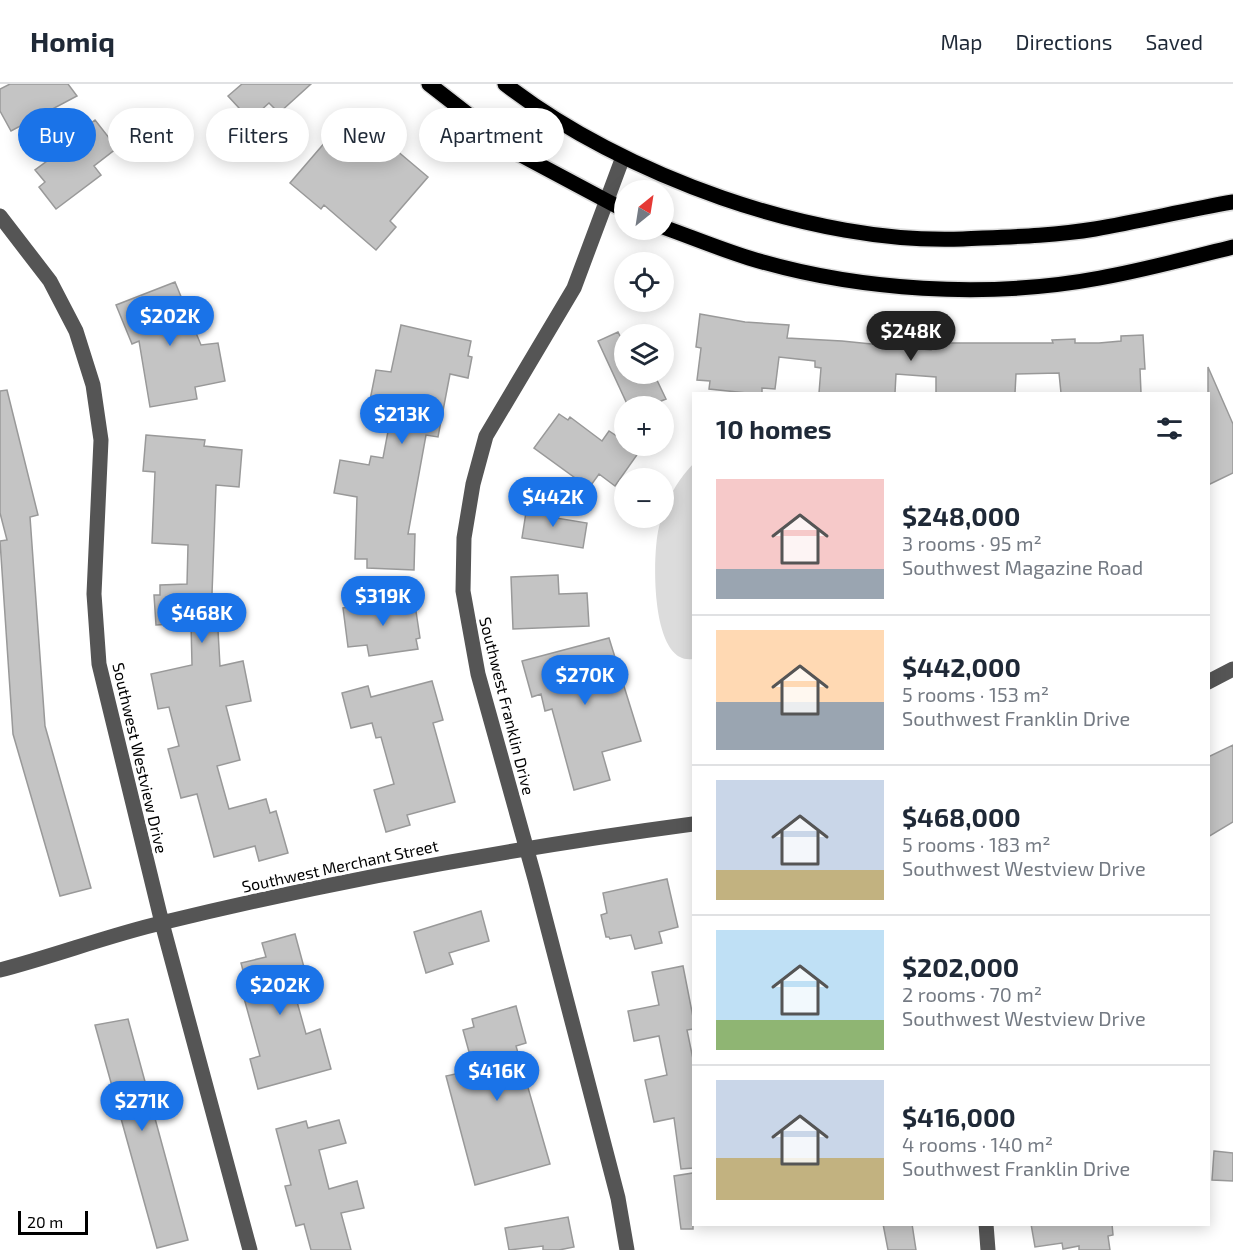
<!DOCTYPE html>
<html lang="en">
<head>
<meta charset="utf-8">
<style>
	:root { --surface:#fff; --page:#f6f6f7; --text:#1f2937; --muted:#747a83; --line:#e0e1e3; --accent:#1a73e8 }
	body { margin:0; font-family:"Exo 2",sans-serif; background:var(--page); color:var(--text); height:100vh; display:flex; flex-direction:column; font-size:22px; white-space:nowrap }
	* { box-sizing:border-box; margin:0 }
	p { font-size:20px; color:var(--muted) }
	.icon { flex:none; width:33px; height:33px; fill:none; stroke:currentColor; stroke-width:2; stroke-linecap:round; stroke-linejoin:round }
	.map { position:relative; flex:1; overflow:hidden }
	.drawer { position:absolute; left:692px; top:308px; width:518px; height:834px; display:flex; flex-direction:column; background:var(--surface); border-radius:0px; box-shadow:0 3px 15px #0003 }
	.drawer>* { flex:none }
	.banner { position:absolute; left:18px; top:24px; width:570px; height:54px; display:flex; gap:12px }
	.needle { width:39px; rotate:30deg }
	.tools { position:absolute; left:614px; top:96px; display:grid; gap:12px }
	.tools a { display:grid; place-items:center; width:60px; height:60px; border-radius:50%; background:var(--surface); box-shadow:0 3px 15px #0003; font-size:30px }
	.scale { position:absolute; left:18px; bottom:15px; width:70px; box-sizing:border-box; padding-left:6px; border:3px solid #000; border-top:0; font-size:16px; line-height:21px; white-space:nowrap; color:#000; -webkit-text-stroke:4px #fff; paint-order:stroke }
	.price { position:absolute; translate:-50% -51px; padding:0 14px; border-radius:21px; background:var(--accent); color:#fff; font-size:20px; line-height:39px; filter:drop-shadow(0 2px 3px #0008) }
	.price::after { content:''; position:absolute; left:50%; top:36px; width:18px; height:14px; margin-left:-9px; background:inherit; clip-path:polygon(0 0,100% 0,50% 100%) }
	.price.active { background:#222; color:#fff }
	ul { padding:0; list-style:none }
	li { display:flex; align-items:center; gap:18px; height:150px; padding:0 24px }
	li+li { border-top:2px solid var(--line) }
	li span { display:grid; place-items:center; flex:none; width:168px; height:120px; border-radius:0px; color:#555 }
	li>.icon { margin-inline-start:auto }
	span .icon { width:72px; height:72px; fill:#fffc; stroke-width:1 }
	li b { font-size:26px }
	h2 { display:flex; justify-content:space-between; align-items:center; height:72px; padding:0 24px; font-size:26px }
	.pill { padding:0 21px; border-radius:27px; background:var(--surface); box-shadow:0 3px 15px #0003; font-size:21px; line-height:54px }
	.pill.active { background:var(--accent); color:#fff }
	header { display:flex; align-items:center; gap:36px; box-sizing:border-box; height:84px; padding:0 30px; background:var(--surface); border-bottom:2px solid var(--line) }
	header strong { font-size:28px }
	nav { display:flex; gap:33px; margin-inline-start:auto; font-size:21px }
	.map>svg:first-child { display:block }
	.green { fill:#dcdcdc }
	.building { fill:#c4c4c4; stroke:#999; stroke-width:1.5 }
	.lines { fill:none; stroke-linecap:round; stroke-linejoin:round }
	.major-casing { stroke:#dbdbdb; stroke-width:18 }
	.minor { stroke:#555; stroke-width:15 }
	.major { stroke:#000; stroke-width:15 }
	.labels { text-anchor:middle; stroke-width:6; stroke-linejoin:round; paint-order:stroke }
	.street-label { font-size:16px; fill:#000; stroke:#fff }
</style>
</head>
<body>
<header>
<strong>Homiq</strong>
<nav><a>Map</a><a>Directions</a><a>Saved</a></nav>
</header>
<div class="map">
<svg width="1233" height="1166" viewBox="0 0 1233 1166">
	<rect width="100%" height="100%" fill="#fff"/>
	<path class="green" d="M693,380v195c-43,7 -41,-105 -34,-132 5,-23 17,-45 34,-63z"/>
	<path class="building" d="M10,0h58l9,12 -66,35 -11,-20v-22z
		M242,0h69l-32,29 -10,-10 -19,17 -22,-24z
		M351,28l77,65 -38,44 6,6 -20,23 -52,-45 -3,4 -31,-26z
		M95,36l22,28 -23,18 7,9 -45,34 -17,-22 6,-5 -10,-12 39,-29 -2,-3z
		M175,198l26,63 17,-2 7,38 -30,6 2,12 -47,8 -11,-66 -7,3 -16,-39z
		M700,230l45,8 44,3 -2,13 55,3 89,9v-7h122l-1,-3 23,-1v4h24l22,-2v-5l22,-1 2,34h-5l1,24h-80l-2,-20 -43,1 -1,19h-79v-16l-40,-3 -1,19h-76l2,-25 -6,-1v-6l-36,-4 -4,32 -13,-1v5h-15l-38,-4 1,-8 -13,-1 4,-32 -5,-1z
		M401,241l70,16 -3,15 4,1 -4,21 -18,-4 -12,63 -12,-2 -18,99h7l-1,36 -47,-2v-9h-12l2,-62 -23,-4 6,-33 29,5 2,-9 12,2 10,-53 -23,-5 6,-30 15,2z
		M618,248l6,12v30h30l12,25 -17,7h-21l-30,-65z
		M1208,283l25,57v49l-25,12z
		M7,306l31,125 -8,2 15,209 46,162 -31,8 -47,-162 -13,-193 7,-1 -7,-27v-122z
		M559,330l9,6 2,-3 32,24 7,-10 15,10v5h6l9,6 -24,34 -16,-12 -10,14 -55,-40z
		M146,351l59,5 -1,6 38,4 -3,37 -23,-2 -4,109h4l4,72 23,-5 8,40 -25,5 14,54 -23,6 12,43 37,-10 4,14 6,-2 12,42 -29,8 -4,-15 -41,11 -17,-63 -16,4 -13,-49 11,-3 -10,-39 -11,2 -7,-35 41,-9 -1,-42 -35,2 -2,-30h6v-10l27,-1 1,-39 -36,-2 3,-71 -12,-1z
		M527,422l30,5 -1,7 31,5 -4,25 -61,-10z
		M558,491l1,19 28,-1 2,33 -76,3 -2,-52z
		M414,514l6,40 -4,1 2,10 -49,7 -2,-11 -19,2 -5,-39z
		M609,554l32,103 -39,11 8,28 -36,10 -22,-81 -7,2 -4,-17 -9,3 -10,-36z
		M432,597l11,39 -10,3 22,79 -48,13 3,10 -24,7 -12,-42 20,-6 -13,-47 -5,1 -4,-15 -21,5 -9,-35 26,-7 3,11z
		M1233,661v77l-25,15v-80z
		M667,795l11,48 -19,5 3,11 -27,6 -4,-14 -21,4 -1,-2h-3l-5,-22 6,-2 -4,-20z
		M481,827l8,30 -40,12 4,11 -27,9 -12,-41z
		M295,850l10,37 -8,3 4,16 -7,1 12,43 14,-5 11,40 -73,20 -8,-30 10,-3 -21,-76 6,-2 -4,-15 25,-6 -4,-14z
		M683,882l10,51v12l-6,1 6,29v109l-12,1 -7,-51 -20,4 -9,-42 22,-5 -8,-39 -25,5 -6,-30 31,-6 -7,-33z
		M516,922l10,37 -10,3 34,118 -75,21 -29,-109 28,-6 -11,-40 11,-3 -2,-8z
		M128,935l60,221 -31,8 -62,-223z
		M339,1036l7,23 -27,7 10,39 28,-8 7,27 -23,5 10,37h-40l-7,-26 -8,2 -11,-40 6,-1 -15,-56 30,-8 2,7z
		M1214,1067l19,2v28l-21,-1z
		M693,1089v56h-12l-7,-53z
		M568,1133l6,30 -15,3h-16v-4l-34,4 -4,-22z
		M883,1140h29l4,26h-28z
		M1031,1140h81l1,11 -5,1 2,14h-31v-4l-16,3 -1,-6 -27,4z"/>
	<g class="lines">
		<defs>
			<path id="major" d="M429,0l90,70 105,56
				M505,0c117,91 309,161 458,155 43,-2 89,-3 132,-10 46,-8 92,-19 138,-27
				M663,143c28,10 57,22 86,31 108,33 239,41 351,20 45,-8 89,-20 133,-31"/>
		</defs>
		<use href="#major" class="major-casing"/>
		<path class="minor" d="M623,73l-49,131 -88,148 -13,48 -9,54 -1,53 15,83 57,205 83,319 9,52
			M0,132l50,65 26,50 17,54 8,55 -7,154 5,70 63,259 88,327
			M1208,598l25,-13
			M0,886c54,-14 107,-34 161,-47 176,-43 353,-75 532,-99
			M986,1140l2,26"/>
		<use href="#major" class="major"/>
	</g>
	<g class="labels">
		<g class="street-label">
			<text transform="translate(507 622) rotate(76)" y="6">Southwest Franklin Drive</text>
			<text transform="translate(140 674) rotate(77)" y="6">Southwest Westview Drive</text>
			<text transform="translate(340 782) rotate(-12)" y="6">Southwest Merchant Street</text>
		</g>
	</g>
</svg>
<div class="tools">
<a><svg class="needle" viewBox="-14 -14 28 28"><path d="M0-13l5 13h-10z" fill="#e53935"/><path d="M0 13l5-13h-10z" fill="#747a83"/></svg></a>
<a><svg class="icon" aria-label="locate" viewBox="0 0 24 24"><circle cx="12" cy="12" r="6"/><path d="M12 2v4M12 18v4M2 12h4M18 12h4"/></svg></a>
<a><svg class="icon" aria-label="layers" viewBox="0 0 24 24"><path d="M12 4l9 5-9 5-9-5zM3 14l9 5 9-5"/></svg></a>
<a>+</a>
<a>−</a>
</div>
<div class="scale">20 m</div>
<b class="price" style="left:170px;top:263px">$202K</b>
<b class="price active" style="left:911px;top:278px">$248K</b>
<b class="price" style="left:402px;top:361px">$213K</b>
<b class="price" style="left:553px;top:444px">$442K</b>
<b class="price" style="left:383px;top:543px">$319K</b>
<b class="price" style="left:202px;top:560px">$468K</b>
<b class="price" style="left:585px;top:622px">$270K</b>
<b class="price" style="left:280px;top:932px">$202K</b>
<b class="price" style="left:497px;top:1018px">$416K</b>
<b class="price" style="left:142px;top:1048px">$271K</b>
<div class="banner">
<a class="pill active">Buy</a>
<a class="pill">Rent</a>
<a class="pill">Filters</a>
<a class="pill">New</a>
<a class="pill">Apartment</a>
</div>
<section class="drawer">
<h2>10 homes<svg class="icon" aria-label="filters" viewBox="0 0 24 24"><path d="M4 7h16M4 17h16"/><circle cx="9" cy="7" r="2"/><circle cx="15" cy="17" r="2"/></svg></h2>
<ul>
<li><span style="background:linear-gradient(#f6c9c9 75%,#9aa5b1 0)"><svg class="icon" aria-label="home" viewBox="0 0 24 24"><path d="M3 11l9-7 9 7M6 9v11h12V9"/></svg></span><div><b>$248,000</b><p>3 rooms · 95 m²</p><p>Southwest Magazine Road</p></div></li>
<li><span style="background:linear-gradient(#ffd9b3 60%,#9aa5b1 0)"><svg class="icon" aria-label="home" viewBox="0 0 24 24"><path d="M3 11l9-7 9 7M6 9v11h12V9"/></svg></span><div><b>$442,000</b><p>5 rooms · 153 m²</p><p>Southwest Franklin Drive</p></div></li>
<li><span style="background:linear-gradient(#c9d6e8 75%,#c2b280 0)"><svg class="icon" aria-label="home" viewBox="0 0 24 24"><path d="M3 11l9-7 9 7M6 9v11h12V9"/></svg></span><div><b>$468,000</b><p>5 rooms · 183 m²</p><p>Southwest Westview Drive</p></div></li>
<li><span style="background:linear-gradient(#bfe0f5 75%,#8fb573 0)"><svg class="icon" aria-label="home" viewBox="0 0 24 24"><path d="M3 11l9-7 9 7M6 9v11h12V9"/></svg></span><div><b>$202,000</b><p>2 rooms · 70 m²</p><p>Southwest Westview Drive</p></div></li>
<li><span style="background:linear-gradient(#c9d6e8 65%,#c2b280 0)"><svg class="icon" aria-label="home" viewBox="0 0 24 24"><path d="M3 11l9-7 9 7M6 9v11h12V9"/></svg></span><div><b>$416,000</b><p>4 rooms · 140 m²</p><p>Southwest Franklin Drive</p></div></li>
</ul>
</section>
</div>
</body>
</html>
